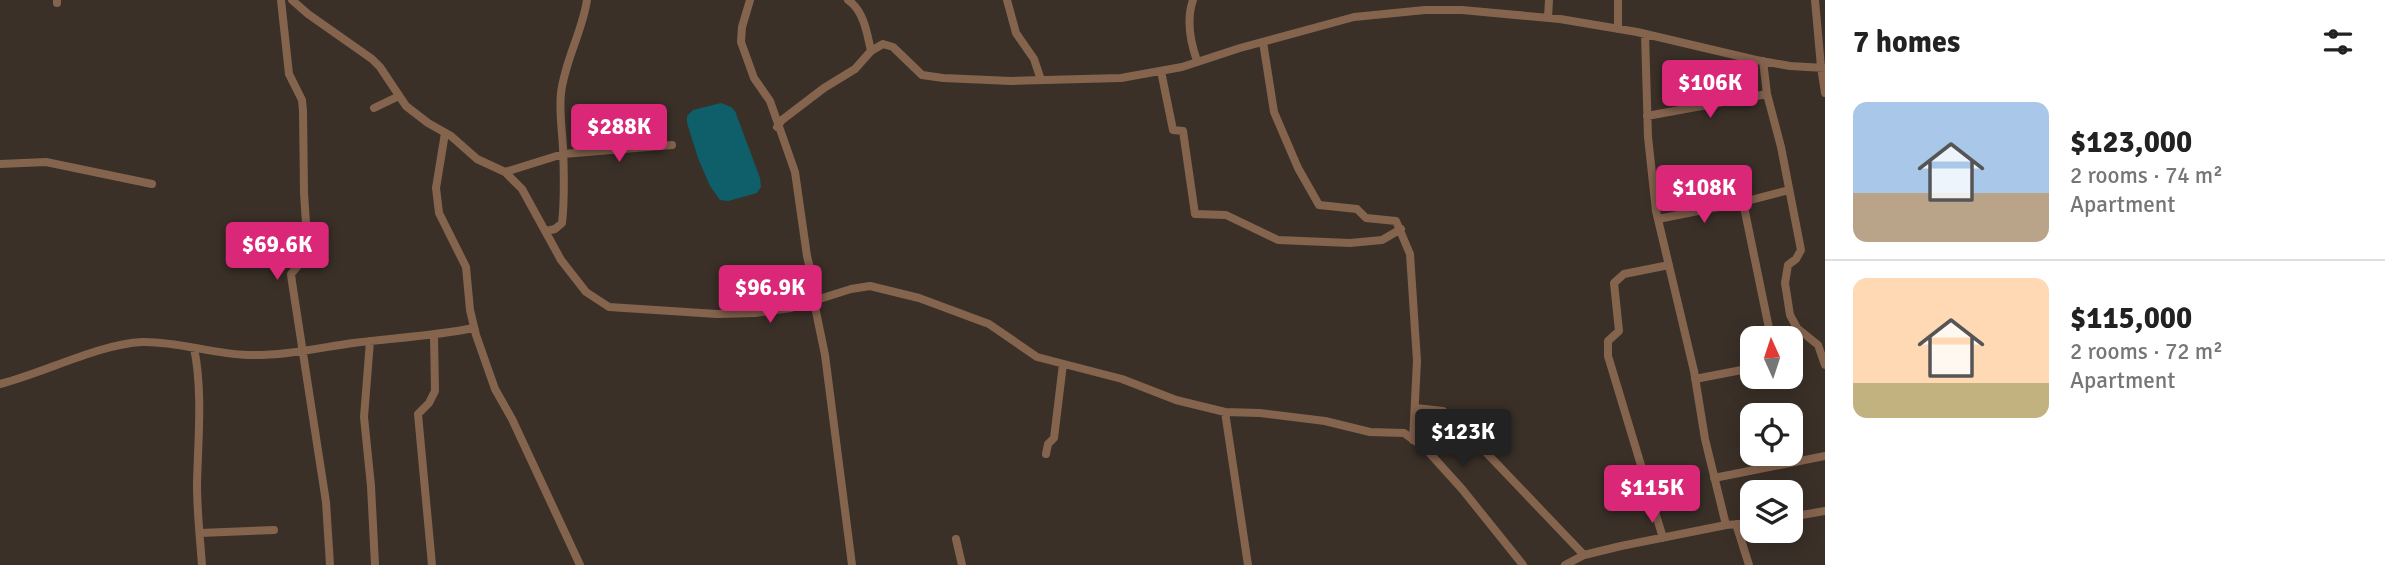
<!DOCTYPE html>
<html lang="en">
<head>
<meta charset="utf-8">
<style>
	:root { --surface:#fff; --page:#f6f6f6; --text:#222; --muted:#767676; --line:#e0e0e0; --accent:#db2777 }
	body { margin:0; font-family:Signika,sans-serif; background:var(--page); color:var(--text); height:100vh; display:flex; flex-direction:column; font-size:26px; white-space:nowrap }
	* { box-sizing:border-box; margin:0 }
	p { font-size:23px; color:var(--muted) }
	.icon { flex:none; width:38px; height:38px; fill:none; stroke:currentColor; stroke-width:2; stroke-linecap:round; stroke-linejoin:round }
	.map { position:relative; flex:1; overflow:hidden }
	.panel { display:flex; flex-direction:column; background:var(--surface); width:560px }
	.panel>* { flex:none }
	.needle { width:46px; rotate:357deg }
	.tools { position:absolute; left:1740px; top:326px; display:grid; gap:14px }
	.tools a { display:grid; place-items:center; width:63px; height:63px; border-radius:14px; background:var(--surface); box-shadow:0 4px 18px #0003; font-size:35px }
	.price { position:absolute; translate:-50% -60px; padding:0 16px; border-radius:7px; background:var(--accent); color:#fff; font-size:23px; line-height:46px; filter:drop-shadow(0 2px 4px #0008) }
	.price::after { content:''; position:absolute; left:50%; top:42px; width:21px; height:16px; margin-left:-10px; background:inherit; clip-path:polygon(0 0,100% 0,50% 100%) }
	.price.current { background:#222; color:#fff }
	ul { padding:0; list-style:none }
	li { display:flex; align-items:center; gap:21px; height:175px; padding:0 28px }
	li+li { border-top:2px solid var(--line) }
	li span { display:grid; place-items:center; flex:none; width:196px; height:140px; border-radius:14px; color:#555 }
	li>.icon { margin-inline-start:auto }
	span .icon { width:84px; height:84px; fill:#fffc; stroke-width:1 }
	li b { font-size:30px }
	h2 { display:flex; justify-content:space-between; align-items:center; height:84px; padding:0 28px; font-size:30px }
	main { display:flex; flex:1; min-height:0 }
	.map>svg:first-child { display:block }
	.water { fill:#0e5f69 }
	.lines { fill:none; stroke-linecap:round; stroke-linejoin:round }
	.minor { stroke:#85644e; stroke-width:8 }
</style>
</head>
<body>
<main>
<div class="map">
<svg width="1825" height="565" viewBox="0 0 1825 565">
	<rect width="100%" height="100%" fill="#3a3028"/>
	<path class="water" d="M721,103l10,4 4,4 25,67 1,9 -4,6 -29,8 -8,-1 -10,-14 -12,-28 -11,-35v-7l6,-6z"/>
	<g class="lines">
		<path class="minor" d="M57,0v3
			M281,0l8,74 13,26 1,11 1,82 3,46 -4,21 -12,14 1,8 34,220 4,63
			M292,0l16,14 64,45 8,8 26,39 22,17 23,13 26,23 28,13 17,17 39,71 25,32 23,15 108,7 38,-1 36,-5 60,-19 19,-3 49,12 70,26 48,33 85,22 54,21 49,12 35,1 65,8 45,11 34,1 21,15 37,41 61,76
			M750,0l-8,27 -1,15 13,36 16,23 25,71 12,84 8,33 -1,13 11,53 27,210
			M848,0c16,11 19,33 23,51
			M1007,0l9,33 18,26 7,21
			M1193,0c-7,20 -3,41 4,61
			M1815,0l6,67 4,26
			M1548,18l1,-18
			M1618,29v-29
			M1645,34l3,103 8,74 38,160 11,68 21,86
			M1263,42l11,70 24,56 21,37 38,4 9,9 30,3 14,33 7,107 -4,79
			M1763,61l4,33 14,53 20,103 -5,9 -8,6 -3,18 5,32 7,13 21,17 7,20
			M1161,71l12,59 10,1 12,83 31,1 52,25 72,3 32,-3 19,-11
			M374,108l25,-12
			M1647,116l120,-22
			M777,127l5,-7 42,-32 31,-19 16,-18 12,-7 10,3 29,28 21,3 68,3 110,-3 61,-11 58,-19 114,-31 71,-7h37l98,9 77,13 119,28 34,6 35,2
			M445,133l-9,55 3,25 27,54 4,43 6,25 19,54 17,30 68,146
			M0,164l46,-2 106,22
			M505,172l58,-18 109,-9
			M1658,219l85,-17
			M546,231l9,-2 7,-6c3,-25 2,-51 1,-76 -1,-18 -4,-36 -2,-54 4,-33 21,-60 26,-93
			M1771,338l-28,-136 46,-12
			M370,341l-6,76 7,69 4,79
			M194,348c9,43 4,92 3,136 0,27 3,54 5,81
			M1695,379l57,-11
			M0,384c44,-11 99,-40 142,-42 35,-1 70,12 106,13 35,1 70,-7 105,-12 41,-5 81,-7 121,-15
			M1416,408l27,3 14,11 127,133
			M1225,412l23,153
			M1046,454l2,-10 6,-6 9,-74
			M1714,478l111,-22
			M1790,517l35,-6
			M1736,524l13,41
			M200,533l74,-3
			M1663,538l-55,-182v-15l11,-10 -5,-48 10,-9 45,-9
			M956,539l6,26
			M432,565l-14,-151 11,-11 6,-12 -1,-55
			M1565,565l19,-10 37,-9 105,-21 26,-2"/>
	</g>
</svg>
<div class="tools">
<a><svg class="needle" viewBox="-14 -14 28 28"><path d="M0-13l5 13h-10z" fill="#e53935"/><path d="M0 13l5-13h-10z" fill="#767676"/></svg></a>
<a><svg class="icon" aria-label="locate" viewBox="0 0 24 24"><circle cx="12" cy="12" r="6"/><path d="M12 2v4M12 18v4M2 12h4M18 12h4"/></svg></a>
<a><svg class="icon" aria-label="layers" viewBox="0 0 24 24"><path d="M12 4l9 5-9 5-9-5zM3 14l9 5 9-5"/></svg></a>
</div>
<b class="price" style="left:1710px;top:120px">$106K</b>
<b class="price" style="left:619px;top:164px">$288K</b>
<b class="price" style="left:1704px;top:225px">$108K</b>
<b class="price" style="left:277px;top:282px">$69.6K</b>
<b class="price" style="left:770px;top:325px">$96.9K</b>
<b class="price current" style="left:1463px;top:469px">$123K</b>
<b class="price" style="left:1652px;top:525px">$115K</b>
</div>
<section class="panel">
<h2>7 homes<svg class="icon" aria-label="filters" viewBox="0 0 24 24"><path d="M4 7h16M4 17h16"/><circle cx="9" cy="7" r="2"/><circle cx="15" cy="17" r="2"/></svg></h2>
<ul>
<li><span style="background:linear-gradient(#a9c7e8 65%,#b9a48a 0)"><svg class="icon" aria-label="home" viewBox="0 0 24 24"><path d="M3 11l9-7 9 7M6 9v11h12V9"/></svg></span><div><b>$123,000</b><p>2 rooms · 74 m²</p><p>Apartment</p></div></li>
<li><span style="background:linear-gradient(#ffd9b3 75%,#c2b280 0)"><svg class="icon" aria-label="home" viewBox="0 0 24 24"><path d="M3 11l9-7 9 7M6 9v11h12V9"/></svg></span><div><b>$115,000</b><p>2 rooms · 72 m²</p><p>Apartment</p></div></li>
</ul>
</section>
</main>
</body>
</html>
